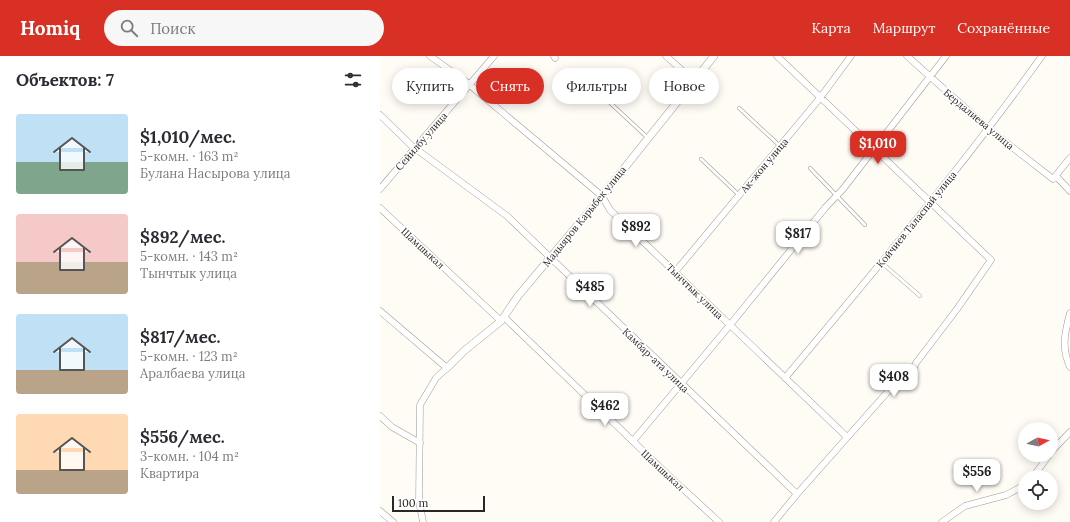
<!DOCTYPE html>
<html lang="ru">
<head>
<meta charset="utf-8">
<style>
	:root { --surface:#fff; --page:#f7f7f7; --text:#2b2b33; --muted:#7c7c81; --accent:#d93025 }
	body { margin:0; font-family:Lora,serif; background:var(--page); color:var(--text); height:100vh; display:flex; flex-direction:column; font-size:15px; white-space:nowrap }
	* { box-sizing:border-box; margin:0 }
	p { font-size:13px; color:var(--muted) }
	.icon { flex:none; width:22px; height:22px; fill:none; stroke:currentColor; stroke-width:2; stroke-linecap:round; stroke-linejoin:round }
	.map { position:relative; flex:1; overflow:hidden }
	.details { display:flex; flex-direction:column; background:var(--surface); width:380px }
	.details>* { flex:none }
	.banner { position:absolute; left:12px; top:12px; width:380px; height:36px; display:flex; gap:8px }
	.needle { width:26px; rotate:82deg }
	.controls { position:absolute; left:638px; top:366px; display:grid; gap:8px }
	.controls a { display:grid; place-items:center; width:40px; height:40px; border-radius:50%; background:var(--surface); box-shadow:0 2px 10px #0003; font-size:20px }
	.scale { position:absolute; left:12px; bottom:10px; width:93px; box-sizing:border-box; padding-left:4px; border:2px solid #2a2825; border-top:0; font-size:11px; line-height:14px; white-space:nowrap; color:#2a2825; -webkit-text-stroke:3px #fff; paint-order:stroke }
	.price { position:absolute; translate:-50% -34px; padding:0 9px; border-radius:8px; background:#fff; color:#222; font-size:13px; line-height:26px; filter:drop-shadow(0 1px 2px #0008) }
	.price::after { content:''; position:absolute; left:50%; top:24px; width:12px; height:9px; margin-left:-6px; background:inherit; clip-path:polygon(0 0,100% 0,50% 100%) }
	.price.on { background:var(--accent); color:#fff }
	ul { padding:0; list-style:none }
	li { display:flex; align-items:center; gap:12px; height:100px; padding:0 16px }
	li span { display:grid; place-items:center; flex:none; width:112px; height:80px; border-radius:4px; color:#555 }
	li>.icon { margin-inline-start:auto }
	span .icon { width:48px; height:48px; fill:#fffc; stroke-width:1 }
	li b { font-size:17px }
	h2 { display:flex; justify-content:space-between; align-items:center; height:48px; padding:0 16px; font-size:17px }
	.tag { padding:0 14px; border-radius:18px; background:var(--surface); box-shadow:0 2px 10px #0003; font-size:14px; line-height:36px }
	.tag.on { background:var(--accent); color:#fff }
	header { display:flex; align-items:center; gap:24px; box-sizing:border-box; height:56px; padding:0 20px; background:var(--accent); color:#fff }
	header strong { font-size:19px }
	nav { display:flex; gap:22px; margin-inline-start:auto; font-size:14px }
	.search { width:280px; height:36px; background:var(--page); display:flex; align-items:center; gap:10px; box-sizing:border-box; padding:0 14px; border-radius:22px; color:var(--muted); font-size:15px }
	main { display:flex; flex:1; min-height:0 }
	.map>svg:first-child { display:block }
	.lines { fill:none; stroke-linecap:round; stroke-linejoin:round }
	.service-casing { stroke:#9f9a93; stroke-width:4 }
	.minor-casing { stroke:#9f9a93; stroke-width:7 }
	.tertiary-casing { stroke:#9f9a93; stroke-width:8 }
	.service { stroke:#fff; stroke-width:3 }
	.minor { stroke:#fff; stroke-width:6 }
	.tertiary { stroke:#fff; stroke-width:7 }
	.labels { text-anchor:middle; stroke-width:3.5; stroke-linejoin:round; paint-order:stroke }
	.street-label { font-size:10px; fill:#2a2825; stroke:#fff }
</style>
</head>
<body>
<header>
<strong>Homiq</strong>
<div class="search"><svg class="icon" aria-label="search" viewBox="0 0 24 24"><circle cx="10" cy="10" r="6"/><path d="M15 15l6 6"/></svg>Поиск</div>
<nav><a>Карта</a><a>Маршрут</a><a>Сохранённые</a></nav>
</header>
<main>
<section class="details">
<h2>Объектов: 7<svg class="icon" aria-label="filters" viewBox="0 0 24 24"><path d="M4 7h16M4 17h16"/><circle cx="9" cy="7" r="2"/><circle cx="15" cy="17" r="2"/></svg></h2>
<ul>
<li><span style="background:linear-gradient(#bfe0f5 60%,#7fa58c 0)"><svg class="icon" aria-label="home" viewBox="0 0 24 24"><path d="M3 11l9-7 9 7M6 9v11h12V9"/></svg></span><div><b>$1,010/мес.</b><p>5-комн. · 163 m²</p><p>Булана Насырова улица</p></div></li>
<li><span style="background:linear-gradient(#f6c9c9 60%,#b9a48a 0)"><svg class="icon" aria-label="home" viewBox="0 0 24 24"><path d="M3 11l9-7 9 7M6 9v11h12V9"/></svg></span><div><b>$892/мес.</b><p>5-комн. · 143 m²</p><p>Тынчтык улица</p></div></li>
<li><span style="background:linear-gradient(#bfe0f5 70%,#b9a48a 0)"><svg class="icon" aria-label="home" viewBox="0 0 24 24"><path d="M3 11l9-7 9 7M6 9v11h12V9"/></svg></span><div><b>$817/мес.</b><p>5-комн. · 123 m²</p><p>Аралбаева улица</p></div></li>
<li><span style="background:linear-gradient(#ffd9b3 70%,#b9a48a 0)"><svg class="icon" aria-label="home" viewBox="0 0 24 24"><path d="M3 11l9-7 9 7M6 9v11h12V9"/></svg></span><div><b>$556/мес.</b><p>3-комн. · 104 m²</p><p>Квартира</p></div></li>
</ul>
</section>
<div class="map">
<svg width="690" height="466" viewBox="0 0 690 466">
	<rect width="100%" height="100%" fill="#fffbf5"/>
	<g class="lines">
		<defs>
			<path id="service" d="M199,18l69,64
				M359,52l41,38
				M321,103l38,36
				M430,112l55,57
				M502,207l38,33"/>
			<path id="minor" d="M50,0l35,25 137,115 8,14 237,227
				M174,0l1,2
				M286,0l28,25
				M527,0l82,73 64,50 17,-21
				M0,59l32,31 95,70 290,278
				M676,120l14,15
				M0,133l114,-133
				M0,152l121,113
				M295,216l145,-174 31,-42
				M0,255l67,57 -11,10 -16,27 -1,96 4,21
				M690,257c-5,19 -9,35 0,54
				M124,261l164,158 51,47
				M405,322c88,-105 177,-211 257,-322
				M0,360l12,11 28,16
				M253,385l97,-116 95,-117 18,-19 103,-133
				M671,396l19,-20
				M653,421l16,-22
				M0,455l13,11
				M394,466l23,-28 102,-115 13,-7 4,-9 41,-54 34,-49 -214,-204
				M562,466l23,-16 41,-11 19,-10"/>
			<path id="tertiary" d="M67,312l17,-17 37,-30 17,-25 84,-100 112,-140"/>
		</defs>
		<use href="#service" class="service-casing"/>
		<use href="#minor" class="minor-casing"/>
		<use href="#tertiary" class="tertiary-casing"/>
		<use href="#service" class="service"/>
		<use href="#minor" class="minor"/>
		<use href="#tertiary" class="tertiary"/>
	</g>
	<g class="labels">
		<g class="street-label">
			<text transform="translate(599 63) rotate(40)" y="4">Бердалиева улица</text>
			<text transform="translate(41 85) rotate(-49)" y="4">Сейилбу улица</text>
			<text transform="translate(384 109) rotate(-50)" y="4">Ак-жон улица</text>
			<text transform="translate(204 160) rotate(-51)" y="4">Мадыяров Карыбек улица</text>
			<text transform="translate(536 163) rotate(-51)" y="4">Койчиев Таласпай улица</text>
			<text transform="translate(43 192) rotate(43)" y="4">Шамшыкал</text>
			<text transform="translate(315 235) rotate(44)" y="4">Тынчтык улица</text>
			<text transform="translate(276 304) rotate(44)" y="4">Камбар-ата улица</text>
			<text transform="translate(283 414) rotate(43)" y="4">Шамшыкал</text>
		</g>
	</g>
</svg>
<div class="controls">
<a><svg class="needle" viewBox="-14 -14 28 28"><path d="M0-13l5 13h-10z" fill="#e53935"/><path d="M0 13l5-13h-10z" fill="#7c7c81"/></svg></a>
<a><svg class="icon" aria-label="locate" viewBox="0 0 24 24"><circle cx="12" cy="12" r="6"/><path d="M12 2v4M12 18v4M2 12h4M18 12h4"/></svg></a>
</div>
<div class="scale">100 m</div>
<b class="price on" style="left:498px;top:109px">$1,010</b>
<b class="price" style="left:256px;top:192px">$892</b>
<b class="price" style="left:418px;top:199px">$817</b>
<b class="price" style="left:210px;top:252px">$485</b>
<b class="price" style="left:514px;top:342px">$408</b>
<b class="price" style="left:225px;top:371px">$462</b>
<b class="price" style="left:597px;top:437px">$556</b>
<div class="banner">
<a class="tag">Купить</a>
<a class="tag on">Снять</a>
<a class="tag">Фильтры</a>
<a class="tag">Новое</a>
</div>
</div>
</main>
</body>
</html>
